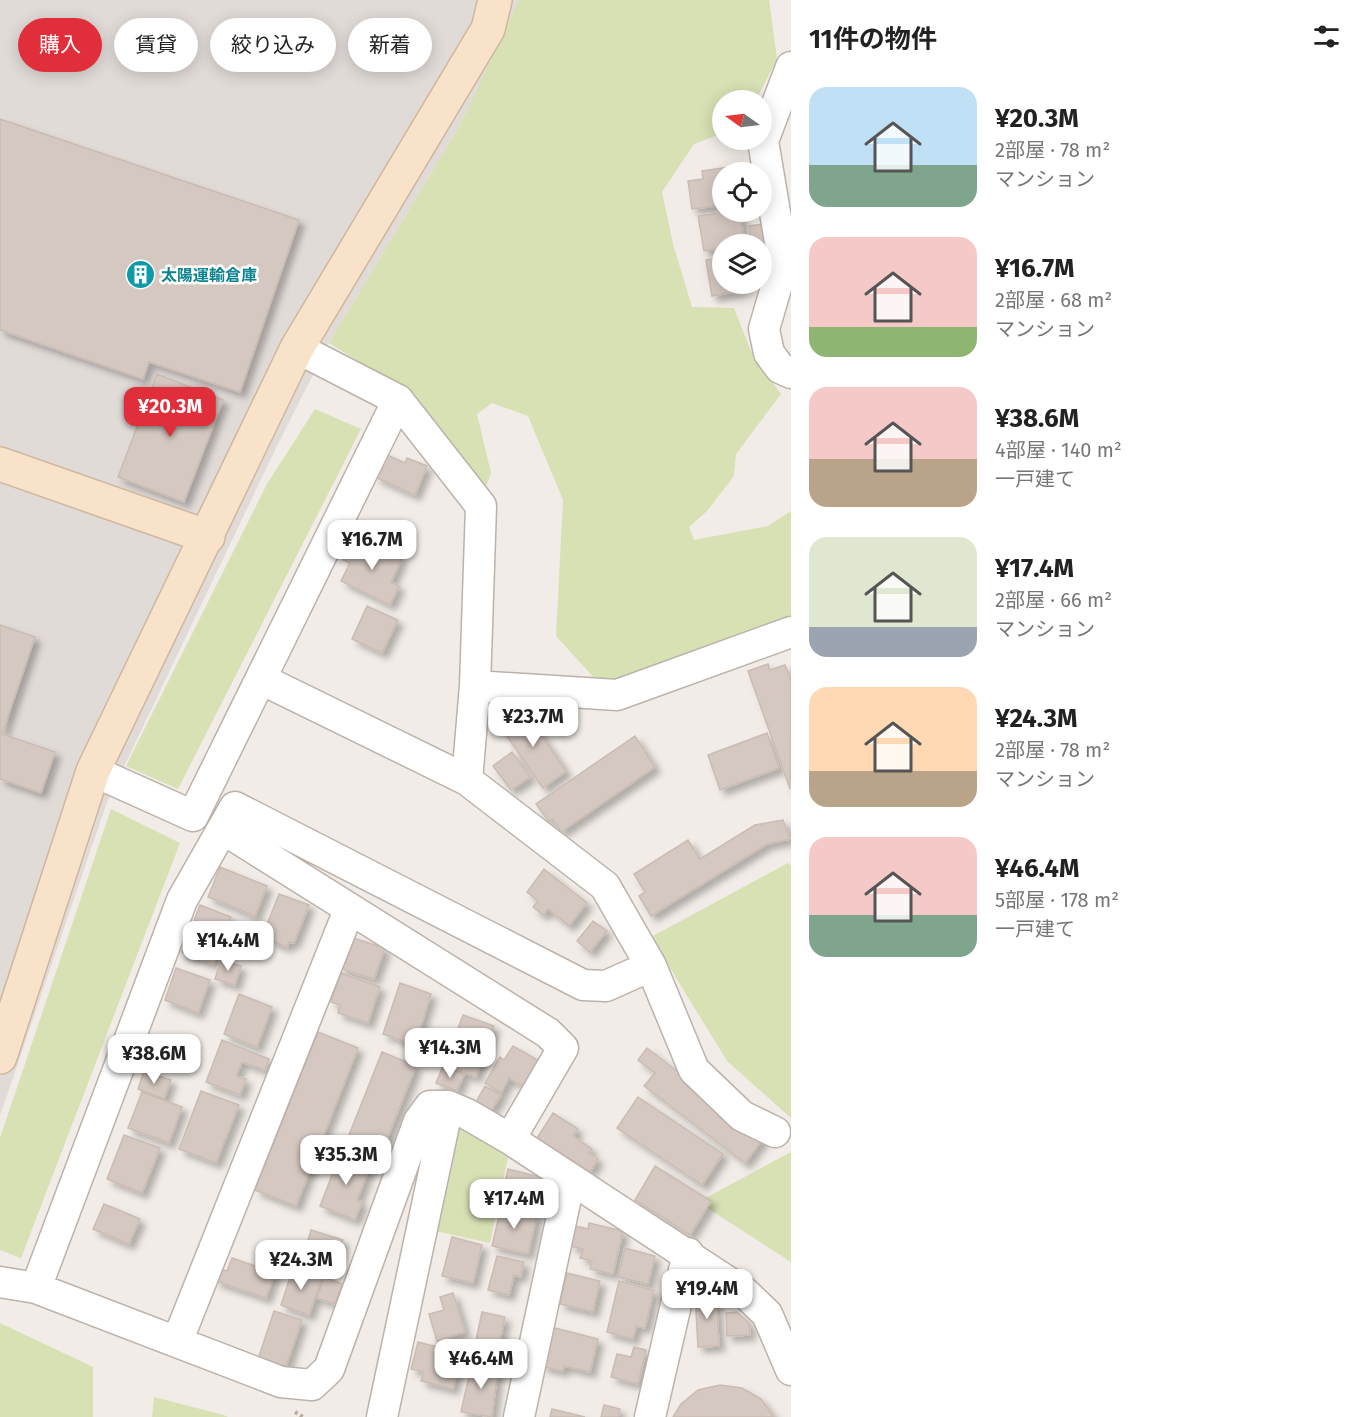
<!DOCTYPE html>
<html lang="ja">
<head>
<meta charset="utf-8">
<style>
	:root { --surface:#fff; --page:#f2f2f2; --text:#222; --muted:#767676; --accent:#e12e3b }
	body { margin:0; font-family:"Fira Sans","Noto Sans JP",sans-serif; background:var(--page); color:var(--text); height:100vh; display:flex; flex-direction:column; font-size:22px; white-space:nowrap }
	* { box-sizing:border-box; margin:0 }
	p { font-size:20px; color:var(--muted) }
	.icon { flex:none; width:33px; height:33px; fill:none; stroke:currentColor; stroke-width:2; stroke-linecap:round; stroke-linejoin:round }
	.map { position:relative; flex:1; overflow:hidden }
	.drawer { display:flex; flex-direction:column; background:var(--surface); width:570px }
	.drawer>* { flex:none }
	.hud { position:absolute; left:18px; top:18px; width:570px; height:54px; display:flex; gap:12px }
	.needle { width:39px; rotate:284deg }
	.controls { position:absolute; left:712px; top:90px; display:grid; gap:12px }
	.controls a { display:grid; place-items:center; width:60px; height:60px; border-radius:50%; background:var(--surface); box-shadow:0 3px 15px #0003; font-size:30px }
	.price { position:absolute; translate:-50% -51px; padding:0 14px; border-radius:12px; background:#fff; color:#222; font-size:20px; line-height:39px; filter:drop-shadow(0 2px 3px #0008) }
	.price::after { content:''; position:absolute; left:50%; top:36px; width:18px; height:14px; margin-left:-9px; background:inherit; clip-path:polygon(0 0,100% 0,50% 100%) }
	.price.active { background:var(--accent); color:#fff }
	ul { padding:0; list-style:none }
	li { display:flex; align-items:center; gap:18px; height:150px; padding:0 18px }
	li span { display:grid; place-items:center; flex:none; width:168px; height:120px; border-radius:18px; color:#555 }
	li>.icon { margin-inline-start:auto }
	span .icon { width:72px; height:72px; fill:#fffc; stroke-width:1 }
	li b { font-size:26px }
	h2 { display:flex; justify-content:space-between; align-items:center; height:72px; padding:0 18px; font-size:26px }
	.pill { padding:0 21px; border-radius:27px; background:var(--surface); box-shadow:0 3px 15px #0003; font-size:21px; line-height:54px }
	.pill.active { background:var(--accent); color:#fff }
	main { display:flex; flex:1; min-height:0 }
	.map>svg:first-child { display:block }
	.industrial { fill:#e1dbd8 }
	.green { fill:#d7e1b4 }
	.building { fill:#d5c8c1; stroke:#cbbcb2; stroke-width:1.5; filter:url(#shadow) }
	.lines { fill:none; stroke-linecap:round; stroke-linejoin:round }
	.street-casing { stroke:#bcb2aa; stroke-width:33 }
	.secondary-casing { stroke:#cfb79d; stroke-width:36 }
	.path { stroke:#bcaa9d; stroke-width:4; stroke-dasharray:3 3; stroke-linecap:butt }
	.street { stroke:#fff; stroke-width:30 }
	.secondary { stroke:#f8e3ca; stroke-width:33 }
	.labels { text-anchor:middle; stroke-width:5; stroke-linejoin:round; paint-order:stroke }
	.culture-label { font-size:16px; font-weight:bold; fill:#0d838f; stroke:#fff; text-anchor:start }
</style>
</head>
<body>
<main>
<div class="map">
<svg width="791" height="1417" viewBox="0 0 791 1417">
	<defs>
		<filter id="shadow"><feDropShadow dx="5.5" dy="5.5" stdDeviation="3" flood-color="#0004"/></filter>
	</defs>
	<rect width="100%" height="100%" fill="#f1ece7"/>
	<path class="industrial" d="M0,0h519l-59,125 -131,218 -53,105 -169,354 -107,314z"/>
	<path class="green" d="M519,0h250l8,59 -21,41h-33v33l-29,11 -32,48 11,52 19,63 42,1 18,46 29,40 -45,60 -2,22 -27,35 -18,16 5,13 74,-14 23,-15v107l-174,64 -20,-1 -41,-45 7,-136 -35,-84 -36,-13 -15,11 14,59 -6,16 -69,-92 -87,-54 131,-218z
		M315,409l46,20 -183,360 -52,-23 141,-282z
		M111,809l69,34 -159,415 -21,-8v-112z
		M788,863l3,3v252l-64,-57 -76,-124z
		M461,1123l48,29 -19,91 -59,-13 22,-102z
		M791,1152v110l-93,-60z
		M0,1323l93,44v50h-93z
		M154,1397l70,18 4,2h-76z"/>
	<path class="building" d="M0,119l299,101 -59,172 -91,-30 -6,17 -143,-49z
		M729,167l1,5h-7v33l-31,4 -4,-28 15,-2 -1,-8z
		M727,212h13l5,32h-22v4l-19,3 -6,-35z
		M764,224l2,17 -15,3 -2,-18z
		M723,257v27l31,1 -10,2v3l-32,6 -6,-36z
		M157,374l66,26 -39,102 -66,-25z
		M385,454l20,9 2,-5 20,8 -12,29 -40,-18z
		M362,539l40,19 -11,24 8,4 -9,19 -49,-24 9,-18 -7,-3 6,-11 6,3z
		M367,606l31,14 -16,33 -30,-14z
		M0,625l35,12 -33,97 53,18 -14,41 -41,-14z
		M768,664l2,6 15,-5 6,16 -1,108 -42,-118z
		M524,709l42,62 -23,17 -43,-62z
		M767,733l12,35 -59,22 -12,-35z
		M635,736l20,31 -94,65 -8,-13 -4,3 -13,-18z
		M512,752l18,25 -19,13 -18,-24z
		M783,820l7,19 -23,5 -116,72 -12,-20 6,-4 -11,-18 54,-34 12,19 55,-34z
		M220,867l47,19 -12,30 -47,-19z
		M544,869l43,34 -18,23 -21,-17 -5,6 -10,-8 5,-6 -11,-9z
		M279,894l30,11 -15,38 -5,-1 -2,5 -18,-7 1,-5 -6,-3z
		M200,905l31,12 -18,47 -31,-12z
		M593,921l14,10 -17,21 -13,-11z
		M350,937l35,11 -11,31 -35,-11z
		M221,960l20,6 -6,19 -20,-6z
		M176,968l34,12 -12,33 -33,-13z
		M341,973l39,14 -12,36 -30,-10 2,-8 -9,-3z
		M400,983l31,11 -16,51 -32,-11z
		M239,994l33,13 -15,40 -33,-13z
		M463,1015l31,11 -18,51 -32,-11z
		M318,1032l40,16 -62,158 -41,-16z
		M222,1040l47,19 -4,11 -23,-8 -6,14 10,3 -6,16 -34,-13z
		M513,1046l26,15 -15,26 -15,-9 -8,15 -16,-10 15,-26 4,3z
		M647,1048l117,90 -19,25 -101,-77 11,-13 -17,-13z
		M382,1052l34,14 -33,83 -34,-14z
		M443,1066l21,9 -7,16 -21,-8z
		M144,1071l27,9 -7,19 -26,-10z
		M485,1086l16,9 -10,16 -15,-9z
		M201,1091l38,14 -23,58 -37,-14z
		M142,1092l40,15 -13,36 -41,-15z
		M638,1097l85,57 -21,31 -85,-57z
		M553,1113l25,16 -5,7 19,13 -3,4 9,6 -8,13 -53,-34z
		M124,1135l36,13 -18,45 -35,-14z
		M341,1152l30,12 -14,36 5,2 -7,18 -35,-14z
		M655,1166l56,35 -21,34 -55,-35z
		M508,1169l36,9 -7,31 -36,-9z
		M104,1204l36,15 -11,25 -36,-15z
		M501,1207l36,8 -9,39 -36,-8z
		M589,1223l34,8 -10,43 -23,-5 2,-8 -12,-3 3,-9 -13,-3 5,-20 13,3z
		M311,1230l32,10 -8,24 -31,-10z
		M452,1237l30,8 -9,38 -31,-7z
		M625,1248l30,8 -7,28 -30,-7z
		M497,1256l27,6 -3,15 -7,-2 -5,20 -21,-5z
		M232,1258l43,15 -9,25 -51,-17 4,-12 8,2z
		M293,1268l29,10 -13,37 -28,-10z
		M567,1273l33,8 -7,31 -33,-8z
		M324,1277l18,7 -7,20 -18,-6z
		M619,1281l35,9 -9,38 -9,-2 -3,13 -26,-7z
		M716,1292l3,54 -21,1 -3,-53z
		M453,1293l12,39 -28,9 -8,-27 15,-4 -4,-13z
		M274,1311l28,9 -17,49 -27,-10z
		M482,1312l23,5 -9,42 -23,-5z
		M737,1312l12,11 1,12 -23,1 -1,-23z
		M551,1327l47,12 -8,33 -26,-6 -1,5 -22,-5z
		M418,1342l43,11 -8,36 -32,-8 3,-9 -13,-3z
		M634,1347l12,3 -8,34 -27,-7 6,-23 14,3z
		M472,1362l26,6 -6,49 -31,-5z
		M720,1385l22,3 19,11 13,18h-101l8,-13 17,-14z
		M604,1405l16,4 -2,8h-17z
		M552,1409l33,8h-35z"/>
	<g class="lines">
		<defs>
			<path id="street" d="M791,67l-28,74 18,107 -1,26 -16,55 5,24 11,15 11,5
				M297,348l101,52 83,106 -6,180 -8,94 138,106 46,80 43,104 48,46 33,16
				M261,679l206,101
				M475,686l142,9 174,-63
				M93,771l100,45 205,-416
				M223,829l325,204 15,15 -53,91
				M0,1282l36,6 245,94 31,3 17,-16 90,-248 11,-15h18l19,8 43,25 235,154 22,21 24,56
				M36,1288l146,-388 53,-93 348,178 23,1 45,-20
				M177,1342l172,-432
				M382,1417l66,-311
				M519,1417l51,-238
				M650,1417l38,-164"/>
			<path id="secondary" d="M0,464l208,73
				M0,1057l93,-286 204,-423 191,-319 7,-29"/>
		</defs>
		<use href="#street" class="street-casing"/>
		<use href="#secondary" class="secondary-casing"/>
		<path class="path" d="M295,1412l8,5"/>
		<use href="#street" class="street"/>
		<use href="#secondary" class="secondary"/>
	</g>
	<defs>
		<symbol id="building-disc" viewBox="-11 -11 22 22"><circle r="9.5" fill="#0f9aa8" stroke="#fff"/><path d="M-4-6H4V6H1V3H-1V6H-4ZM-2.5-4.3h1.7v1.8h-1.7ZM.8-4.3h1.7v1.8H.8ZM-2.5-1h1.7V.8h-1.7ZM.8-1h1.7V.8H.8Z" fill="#fff"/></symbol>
	</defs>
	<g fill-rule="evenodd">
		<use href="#building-disc" x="124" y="258" width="33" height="33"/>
	</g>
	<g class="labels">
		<g class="culture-label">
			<text x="161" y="281">太陽運輸倉庫</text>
		</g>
	</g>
</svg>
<div class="controls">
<a><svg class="needle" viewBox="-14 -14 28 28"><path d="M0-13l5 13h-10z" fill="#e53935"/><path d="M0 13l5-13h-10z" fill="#767676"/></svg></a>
<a><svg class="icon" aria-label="locate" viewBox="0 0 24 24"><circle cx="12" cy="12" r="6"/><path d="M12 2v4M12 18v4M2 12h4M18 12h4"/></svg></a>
<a><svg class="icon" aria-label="layers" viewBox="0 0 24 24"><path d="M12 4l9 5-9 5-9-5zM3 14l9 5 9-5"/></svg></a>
</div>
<b class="price active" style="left:170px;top:438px">¥20.3M</b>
<b class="price" style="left:372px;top:571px">¥16.7M</b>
<b class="price" style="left:533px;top:748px">¥23.7M</b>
<b class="price" style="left:228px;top:972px">¥14.4M</b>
<b class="price" style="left:450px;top:1079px">¥14.3M</b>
<b class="price" style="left:154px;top:1085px">¥38.6M</b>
<b class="price" style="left:346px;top:1186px">¥35.3M</b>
<b class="price" style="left:514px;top:1230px">¥17.4M</b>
<b class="price" style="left:301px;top:1291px">¥24.3M</b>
<b class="price" style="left:707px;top:1320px">¥19.4M</b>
<b class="price" style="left:481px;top:1390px">¥46.4M</b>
<div class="hud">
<a class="pill active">購入</a>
<a class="pill">賃貸</a>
<a class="pill">絞り込み</a>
<a class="pill">新着</a>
</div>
</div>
<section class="drawer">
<h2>11件の物件<svg class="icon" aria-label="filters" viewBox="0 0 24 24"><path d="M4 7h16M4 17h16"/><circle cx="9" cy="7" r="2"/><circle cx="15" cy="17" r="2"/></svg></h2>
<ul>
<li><span style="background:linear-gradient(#bfe0f5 65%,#7fa58c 0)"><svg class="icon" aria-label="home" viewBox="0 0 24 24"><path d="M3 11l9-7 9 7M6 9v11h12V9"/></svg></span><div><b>¥20.3M</b><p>2部屋 · 78 m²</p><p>マンション</p></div></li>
<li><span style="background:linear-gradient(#f6c9c9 75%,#8fb573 0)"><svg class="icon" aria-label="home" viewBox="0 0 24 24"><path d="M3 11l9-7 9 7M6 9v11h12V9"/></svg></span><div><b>¥16.7M</b><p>2部屋 · 68 m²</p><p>マンション</p></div></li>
<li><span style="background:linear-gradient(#f6c9c9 60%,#b9a48a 0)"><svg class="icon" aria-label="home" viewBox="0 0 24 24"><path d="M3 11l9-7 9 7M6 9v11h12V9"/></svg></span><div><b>¥38.6M</b><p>4部屋 · 140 m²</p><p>一戸建て</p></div></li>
<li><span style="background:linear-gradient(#dfe7d0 75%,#9aa5b1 0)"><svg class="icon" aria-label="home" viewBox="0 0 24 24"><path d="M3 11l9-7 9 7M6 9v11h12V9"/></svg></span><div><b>¥17.4M</b><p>2部屋 · 66 m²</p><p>マンション</p></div></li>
<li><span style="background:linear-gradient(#ffd9b3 70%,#b9a48a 0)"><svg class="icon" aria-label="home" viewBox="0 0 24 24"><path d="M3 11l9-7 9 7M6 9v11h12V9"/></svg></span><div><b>¥24.3M</b><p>2部屋 · 78 m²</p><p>マンション</p></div></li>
<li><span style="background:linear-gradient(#f6c9c9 65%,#7fa58c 0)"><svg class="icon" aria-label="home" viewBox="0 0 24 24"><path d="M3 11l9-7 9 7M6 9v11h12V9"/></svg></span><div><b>¥46.4M</b><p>5部屋 · 178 m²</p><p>一戸建て</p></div></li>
</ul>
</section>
</main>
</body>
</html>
